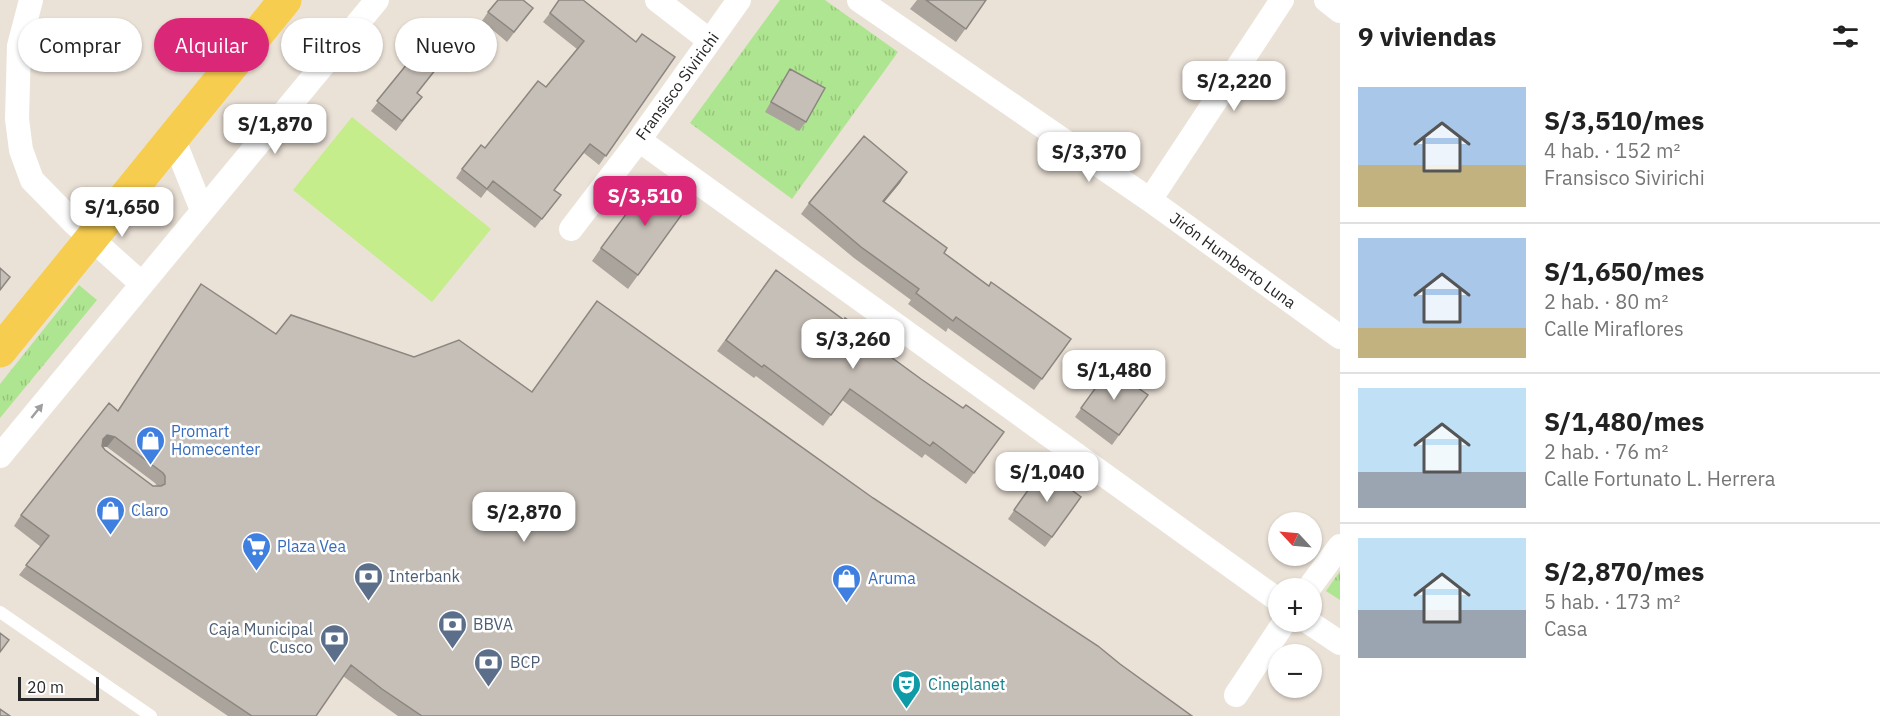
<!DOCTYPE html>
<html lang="es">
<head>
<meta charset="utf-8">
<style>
	:root { --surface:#fff; --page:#f6f6f6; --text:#222; --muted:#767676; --line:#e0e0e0; --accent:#db2777 }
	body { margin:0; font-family:"IBM Plex Sans",sans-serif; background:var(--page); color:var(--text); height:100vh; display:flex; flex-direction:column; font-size:22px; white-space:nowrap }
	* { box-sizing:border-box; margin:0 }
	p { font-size:20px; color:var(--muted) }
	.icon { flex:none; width:33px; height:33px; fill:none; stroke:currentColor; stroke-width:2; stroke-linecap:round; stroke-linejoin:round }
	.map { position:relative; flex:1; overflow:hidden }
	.side { display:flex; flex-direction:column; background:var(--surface); width:540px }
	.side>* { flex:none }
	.hud { position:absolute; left:18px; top:18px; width:570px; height:54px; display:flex; gap:12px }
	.needle { width:39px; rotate:296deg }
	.controls { position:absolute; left:1268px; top:512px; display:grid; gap:12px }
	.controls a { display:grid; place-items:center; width:54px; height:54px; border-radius:50%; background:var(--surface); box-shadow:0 2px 4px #0004; font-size:30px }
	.scale { position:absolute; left:18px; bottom:15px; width:81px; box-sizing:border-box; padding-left:6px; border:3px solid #272727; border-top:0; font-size:16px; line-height:21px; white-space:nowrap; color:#272727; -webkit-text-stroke:4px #fff; paint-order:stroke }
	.price { position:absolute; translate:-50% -51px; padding:0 14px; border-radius:12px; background:#fff; color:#222; font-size:20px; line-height:39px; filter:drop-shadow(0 2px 3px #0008) }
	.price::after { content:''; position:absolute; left:50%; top:36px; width:18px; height:14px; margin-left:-9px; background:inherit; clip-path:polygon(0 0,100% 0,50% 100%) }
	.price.active { background:var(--accent); color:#fff }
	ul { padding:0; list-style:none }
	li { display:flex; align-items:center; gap:18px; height:150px; padding:0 18px }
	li+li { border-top:2px solid var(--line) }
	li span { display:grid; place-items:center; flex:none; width:168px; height:120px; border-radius:0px; color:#555 }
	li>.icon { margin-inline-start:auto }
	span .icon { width:72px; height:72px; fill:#fffc; stroke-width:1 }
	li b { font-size:26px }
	h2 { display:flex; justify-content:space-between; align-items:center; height:72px; padding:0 18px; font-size:26px }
	.tag { padding:0 21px; border-radius:27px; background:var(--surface); box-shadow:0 2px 4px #0004; font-size:21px; line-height:54px }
	.tag.active { background:var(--accent); color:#fff }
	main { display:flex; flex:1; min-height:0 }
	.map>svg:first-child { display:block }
	.grass { fill:url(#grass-tufts) }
	.pitch { fill:#c5ed8b }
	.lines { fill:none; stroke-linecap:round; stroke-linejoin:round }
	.lane { stroke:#fff; stroke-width:12 }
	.street { stroke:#fff; stroke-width:24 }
	.primary { stroke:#f7cd50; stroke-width:33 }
	.wall { fill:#aaa49d; fill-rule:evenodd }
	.shaded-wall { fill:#8b8680 }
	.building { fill:#c6bfb7; stroke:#8b8680; stroke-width:1.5; fill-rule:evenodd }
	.oneway { fill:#9e9e9e }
	.labels { text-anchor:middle; stroke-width:5; stroke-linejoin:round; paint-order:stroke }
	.street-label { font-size:16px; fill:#272727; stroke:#fff }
	.shop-label { font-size:16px; fill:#366cbe; stroke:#fff; text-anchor:start }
	.service-label { font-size:16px; fill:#4e5e75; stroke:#fff; text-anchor:start }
	.culture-label { font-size:16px; fill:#0d838f; stroke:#fff; text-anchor:start }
</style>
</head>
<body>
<main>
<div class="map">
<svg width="1340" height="716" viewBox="0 0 1340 716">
	<defs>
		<pattern id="grass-tufts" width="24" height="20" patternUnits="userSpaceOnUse" patternTransform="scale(1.5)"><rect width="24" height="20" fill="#aee590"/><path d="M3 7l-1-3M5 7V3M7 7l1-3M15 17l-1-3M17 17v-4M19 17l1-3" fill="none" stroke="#96c47c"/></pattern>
	</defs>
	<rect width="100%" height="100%" fill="#ebe2d7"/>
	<path class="grass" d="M780,0h45l73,52 -106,147 -102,-76z
		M79,285l18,15 -97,118v-34z
		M1340,571v29l-14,-9z"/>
	<path class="pitch" d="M352,117l139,112 -59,73 -139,-112z"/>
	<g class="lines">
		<path class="lane" d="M0,612l151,104"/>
		<path class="street" d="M31,0l-12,46 -2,73 4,31 11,30 43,44 67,60
			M657,0l53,41
			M859,0l291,200 190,137
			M1326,0l14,11
			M173,138l29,72
			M639,140l639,460
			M1150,200l132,-200
			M571,229l68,-89 100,-140
			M0,456l377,-456
			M1309,588l31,-42
			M1307,621l33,22
			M1236,695l49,-74"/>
		<path class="primary" d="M0,351l285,-351"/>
	</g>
	<path class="wall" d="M917,0h69l-30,42 -46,-33z
		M488,12l38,5 -19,25 -25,-21z
		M550,13l86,29 39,15 -76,108 -15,-12 -30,37v14l-19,24 -48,-38 -6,8 -25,-20 6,-9 23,-21 61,-61 31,-38 -34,-27z
		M411,49l37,5 -31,39 -2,13 -19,25 -25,-20 37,-49 -4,-3z
		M790,69l16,53 -7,9 -34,-19 19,-33z
		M907,172l-23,30 60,51 45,33 82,53 -37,51 -86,-62 -2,4 -38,-28 3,-4 -57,-42 -53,-44 8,-11z
		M688,206l-60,83 -36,-28 9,-13z
		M776,270l145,109 42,29 41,24 -38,52 -41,-30 -3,4 -80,-58 -19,26 -67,-50 -2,2 -37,-27z
		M276,334l138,23 118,35 341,106 247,166 72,52h-794l-24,-17 -31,-23 -27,40h-88l-209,-141 22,-28 -27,-21 7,-11 97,-104zM103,447h4l48,36 2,3h-4l-48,-36z
		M1110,368l38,27 -36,50 -37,-28z
		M1043,469l38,28 -36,50 -37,-28z"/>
	<path class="shaded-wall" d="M907,172l-7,11 -24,29 7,-11z
		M107,435l8,2 -8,10 -8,-1 4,-7z"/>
	<path class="building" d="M498,0h25l10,8 -19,24 -26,-20z
		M559,0h24l53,42 6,-8 33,23 -69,99 -16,-12 -36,46 7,5 -19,24 -49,-38 -6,8 -25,-20 19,-24 4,3 53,-67 8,6 38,-46 -34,-28z
		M926,0h60l-20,29z
		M430,25l25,20 -38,48 5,4 -20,24 -25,-20 39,-48 -5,-4z
		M790,69l35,19 -19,34 -35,-20z
		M864,136l43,36 -24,29 64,47 -3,5 45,33 2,-4 80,57 -29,40 -86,-62 -3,4 -37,-28 3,-4 -58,-42 -52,-44z
		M652,179l36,27 -50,69 -37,-27z
		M0,268l10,9 -10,13z
		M776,270l68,50 1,-2 37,27 -2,4 41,30 42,29 3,-3 38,27 -30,41 -41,-31 -3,4 -80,-57 -19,26 -67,-50 -2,2 -36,-27z
		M201,284l75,50 15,-19 123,42 45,-17 73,52 65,-91 276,197 225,148 22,18 72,52h-770l-40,-27 -31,-24 -35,51h-64l-226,-151 23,-29 -28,-21 88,-112 9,8zM107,435l8,2 48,36 2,3v8l-4,2h-8l-48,-36 -3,-4 1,-7z
		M1110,368l38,27 -29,40 -38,-27z
		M1043,469l38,28 -29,40 -38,-27z
		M0,633l9,7 -9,12z
		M0,709l10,7h-10z"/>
	<defs><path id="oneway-solid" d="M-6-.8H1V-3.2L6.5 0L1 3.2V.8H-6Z" transform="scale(1.5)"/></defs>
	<use class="oneway" href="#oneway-solid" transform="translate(37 411) rotate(-51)"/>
	<defs>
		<symbol id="shop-pin" viewBox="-11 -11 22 30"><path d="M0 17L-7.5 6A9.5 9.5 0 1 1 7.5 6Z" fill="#3f7fe0" stroke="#fff"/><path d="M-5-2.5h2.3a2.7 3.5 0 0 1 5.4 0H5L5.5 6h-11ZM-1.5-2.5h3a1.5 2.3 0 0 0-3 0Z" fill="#fff"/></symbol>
		<symbol id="supermarket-pin" viewBox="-11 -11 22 30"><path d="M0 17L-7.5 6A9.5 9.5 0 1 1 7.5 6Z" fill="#3f7fe0" stroke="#fff"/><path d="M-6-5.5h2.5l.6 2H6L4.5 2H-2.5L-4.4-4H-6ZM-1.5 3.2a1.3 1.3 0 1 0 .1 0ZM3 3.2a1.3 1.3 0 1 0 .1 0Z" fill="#fff"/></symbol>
		<symbol id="bank-pin" viewBox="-11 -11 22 30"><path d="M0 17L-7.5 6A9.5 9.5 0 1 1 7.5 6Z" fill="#5c6f8a" stroke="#fff"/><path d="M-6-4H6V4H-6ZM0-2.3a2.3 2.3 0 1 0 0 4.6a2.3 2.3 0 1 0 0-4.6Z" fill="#fff"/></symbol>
		<symbol id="theatre-pin" viewBox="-11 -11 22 30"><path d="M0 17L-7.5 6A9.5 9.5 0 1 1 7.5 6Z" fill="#0f9aa8" stroke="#fff"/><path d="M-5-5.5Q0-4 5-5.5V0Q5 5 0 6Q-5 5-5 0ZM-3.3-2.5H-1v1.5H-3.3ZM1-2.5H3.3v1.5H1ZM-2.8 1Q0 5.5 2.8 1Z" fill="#fff"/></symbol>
	</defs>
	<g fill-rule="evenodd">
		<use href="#shop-pin" x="134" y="424" width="33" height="45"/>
		<use href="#shop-pin" x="94" y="494" width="33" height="45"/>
		<use href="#supermarket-pin" x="240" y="530" width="33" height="45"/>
		<use href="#bank-pin" x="352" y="560" width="33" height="45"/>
		<use href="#shop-pin" x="830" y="562" width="33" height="45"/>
		<use href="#bank-pin" x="436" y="608" width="33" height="45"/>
		<use href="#bank-pin" x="318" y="622" width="33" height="45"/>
		<use href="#bank-pin" x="472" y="646" width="33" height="45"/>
		<use href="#theatre-pin" x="890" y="668" width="33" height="45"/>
	</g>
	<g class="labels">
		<g class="street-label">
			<text transform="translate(677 86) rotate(-54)" y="6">Fransisco Sivirichi</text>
			<text transform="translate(1233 260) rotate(36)" y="6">Jirón Humberto Luna</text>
		</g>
		<g class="shop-label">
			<text x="171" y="437">Promart<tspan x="171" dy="18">Homecenter</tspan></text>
			<text x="131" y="516">Claro</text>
			<text x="277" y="552">Plaza Vea</text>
			<text x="868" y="584">Aruma</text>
		</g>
		<g class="service-label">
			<text x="389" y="582">Interbank</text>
			<text x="473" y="630">BBVA</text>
			<text x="313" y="635" text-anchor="end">Caja Municipal<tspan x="313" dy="18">Cusco</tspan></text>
			<text x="510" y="668">BCP</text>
		</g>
		<g class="culture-label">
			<text x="928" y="690">Cineplanet</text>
		</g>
	</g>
</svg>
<div class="controls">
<a><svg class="needle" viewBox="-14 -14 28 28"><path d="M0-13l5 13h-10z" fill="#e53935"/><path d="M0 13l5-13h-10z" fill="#767676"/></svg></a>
<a>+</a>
<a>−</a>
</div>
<div class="scale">20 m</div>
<b class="price" style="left:1234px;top:112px">S/2,220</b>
<b class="price" style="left:275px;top:155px">S/1,870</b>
<b class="price" style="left:1089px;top:183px">S/3,370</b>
<b class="price active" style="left:645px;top:227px">S/3,510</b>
<b class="price" style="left:122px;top:238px">S/1,650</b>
<b class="price" style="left:853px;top:370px">S/3,260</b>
<b class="price" style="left:1114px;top:401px">S/1,480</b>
<b class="price" style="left:1047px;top:503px">S/1,040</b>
<b class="price" style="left:524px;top:543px">S/2,870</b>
<div class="hud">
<a class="tag">Comprar</a>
<a class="tag active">Alquilar</a>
<a class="tag">Filtros</a>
<a class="tag">Nuevo</a>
</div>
</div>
<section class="side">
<h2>9 viviendas<svg class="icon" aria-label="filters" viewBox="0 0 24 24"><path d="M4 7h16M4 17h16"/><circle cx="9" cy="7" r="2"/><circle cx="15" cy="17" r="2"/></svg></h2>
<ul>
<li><span style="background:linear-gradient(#a9c7e8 65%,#c2b280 0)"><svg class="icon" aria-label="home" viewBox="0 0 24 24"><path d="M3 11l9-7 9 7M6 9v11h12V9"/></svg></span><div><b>S/3,510/mes</b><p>4 hab. · 152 m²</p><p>Fransisco Sivirichi</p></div></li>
<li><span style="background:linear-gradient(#a9c7e8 75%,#c2b280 0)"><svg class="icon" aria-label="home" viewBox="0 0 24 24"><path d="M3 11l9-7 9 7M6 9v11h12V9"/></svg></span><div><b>S/1,650/mes</b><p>2 hab. · 80 m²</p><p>Calle Miraflores</p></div></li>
<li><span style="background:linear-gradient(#bfe0f5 70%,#9aa5b1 0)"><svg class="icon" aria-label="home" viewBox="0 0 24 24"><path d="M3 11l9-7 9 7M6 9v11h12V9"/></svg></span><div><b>S/1,480/mes</b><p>2 hab. · 76 m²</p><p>Calle Fortunato L. Herrera</p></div></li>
<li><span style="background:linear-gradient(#bfe0f5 60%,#9aa5b1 0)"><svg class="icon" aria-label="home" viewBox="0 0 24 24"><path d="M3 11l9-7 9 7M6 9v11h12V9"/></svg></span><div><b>S/2,870/mes</b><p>5 hab. · 173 m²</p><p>Casa</p></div></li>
</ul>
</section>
</main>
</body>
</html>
